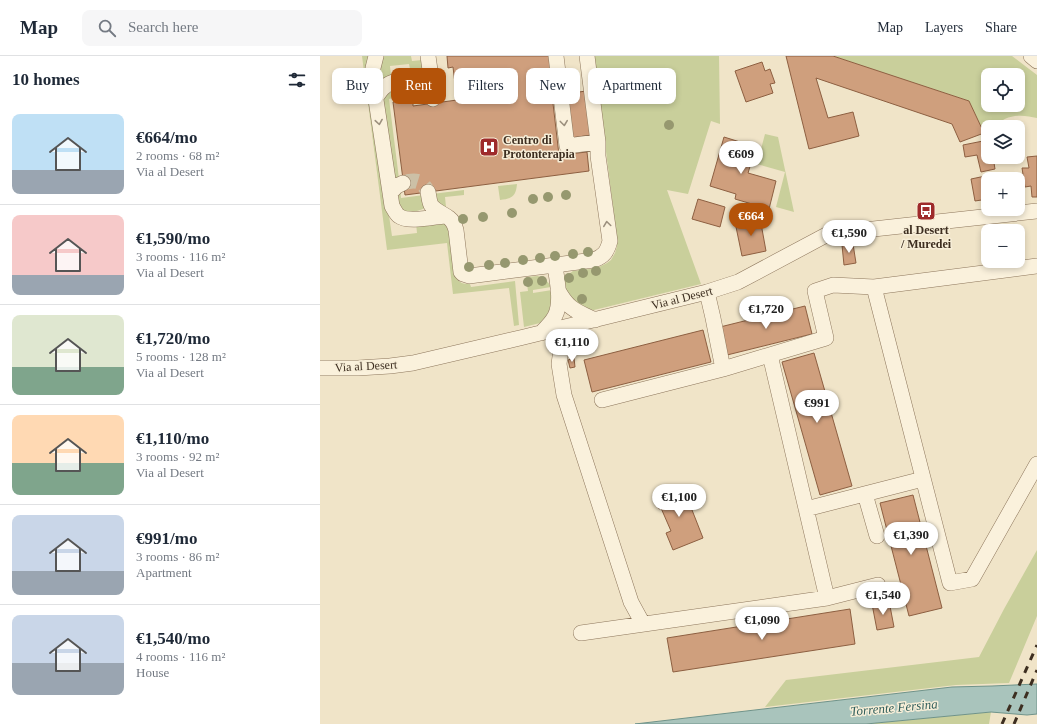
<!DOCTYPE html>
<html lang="en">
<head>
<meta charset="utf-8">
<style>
	:root { --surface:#fff; --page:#f6f6f7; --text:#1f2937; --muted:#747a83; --line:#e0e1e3; --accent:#b45309 }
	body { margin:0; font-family:Georgia,serif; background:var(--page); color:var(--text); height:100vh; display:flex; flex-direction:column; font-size:15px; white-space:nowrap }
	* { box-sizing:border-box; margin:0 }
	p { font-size:13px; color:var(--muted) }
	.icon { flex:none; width:22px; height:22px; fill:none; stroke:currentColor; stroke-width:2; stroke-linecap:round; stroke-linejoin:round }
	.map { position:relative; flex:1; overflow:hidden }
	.panel { display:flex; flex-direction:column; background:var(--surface); width:320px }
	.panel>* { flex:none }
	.hud { position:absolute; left:12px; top:12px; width:380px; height:36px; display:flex; gap:8px }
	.controls { position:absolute; left:661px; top:12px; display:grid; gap:8px }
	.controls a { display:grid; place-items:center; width:44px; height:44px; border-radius:8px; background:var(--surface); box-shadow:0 2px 6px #0003; font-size:20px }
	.price { position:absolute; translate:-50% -34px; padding:0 9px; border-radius:14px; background:#fff; color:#222; font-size:13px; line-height:26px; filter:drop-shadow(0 1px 2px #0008) }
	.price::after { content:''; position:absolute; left:50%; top:24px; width:12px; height:9px; margin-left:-6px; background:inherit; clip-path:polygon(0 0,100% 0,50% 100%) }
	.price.active { background:var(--accent); color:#fff }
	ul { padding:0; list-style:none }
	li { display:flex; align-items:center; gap:12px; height:100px; padding:0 12px }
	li+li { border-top:1px solid var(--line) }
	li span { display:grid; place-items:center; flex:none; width:112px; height:80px; border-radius:8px; color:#555 }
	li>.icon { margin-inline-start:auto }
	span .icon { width:48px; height:48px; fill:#fffc; stroke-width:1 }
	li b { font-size:17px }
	h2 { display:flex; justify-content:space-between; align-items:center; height:48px; padding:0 12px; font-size:17px }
	.chip { padding:0 14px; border-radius:8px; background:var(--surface); box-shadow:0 2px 6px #0003; font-size:14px; line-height:36px }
	.chip.active { background:var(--accent); color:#fff }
	header { display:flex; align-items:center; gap:24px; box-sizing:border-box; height:56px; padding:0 20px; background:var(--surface); border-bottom:1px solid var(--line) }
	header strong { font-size:19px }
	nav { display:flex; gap:22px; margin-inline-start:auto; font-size:14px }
	.search { width:280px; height:36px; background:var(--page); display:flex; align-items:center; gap:10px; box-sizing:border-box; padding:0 14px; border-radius:8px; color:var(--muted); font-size:15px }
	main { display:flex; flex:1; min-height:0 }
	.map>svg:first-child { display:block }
	.green { fill:#c9cf9b; fill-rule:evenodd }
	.water { fill:#a9c4bc; stroke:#6f938a }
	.building { fill:#cf9f7d; stroke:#8d5f41 }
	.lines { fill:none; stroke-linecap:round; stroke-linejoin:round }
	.minor-tunnel { stroke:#ccc0a6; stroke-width:15; stroke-dasharray:15 8; stroke-linecap:butt }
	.minor-casing { stroke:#8d765c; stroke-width:16 }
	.minor { stroke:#faf1dc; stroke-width:15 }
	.rail { stroke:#3d2e20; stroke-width:3; stroke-dasharray:7 7; stroke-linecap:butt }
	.tree { fill:#96986f }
	.oneway { stroke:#9c907e }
	.labels { text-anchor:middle; stroke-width:3; stroke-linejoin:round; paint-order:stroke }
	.poi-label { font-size:12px; font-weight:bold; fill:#3d2e20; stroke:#f7eed8; text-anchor:start }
	.street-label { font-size:12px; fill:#3d2e20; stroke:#f7eed8 }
	.water-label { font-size:13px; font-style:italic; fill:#2f5d5a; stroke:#f7eed8 }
</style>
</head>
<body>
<header>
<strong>Map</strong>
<div class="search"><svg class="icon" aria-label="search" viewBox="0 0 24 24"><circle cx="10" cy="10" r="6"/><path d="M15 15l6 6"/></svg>Search here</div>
<nav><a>Map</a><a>Layers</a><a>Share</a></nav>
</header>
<main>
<section class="panel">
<h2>10 homes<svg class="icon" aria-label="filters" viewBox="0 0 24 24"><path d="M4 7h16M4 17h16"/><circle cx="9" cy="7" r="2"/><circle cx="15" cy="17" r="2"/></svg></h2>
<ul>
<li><span style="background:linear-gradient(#bfe0f5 70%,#9aa5b1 0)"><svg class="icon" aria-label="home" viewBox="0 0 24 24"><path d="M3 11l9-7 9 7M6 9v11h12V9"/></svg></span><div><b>€664/mo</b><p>2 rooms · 68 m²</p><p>Via al Desert</p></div></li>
<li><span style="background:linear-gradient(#f6c9c9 75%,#9aa5b1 0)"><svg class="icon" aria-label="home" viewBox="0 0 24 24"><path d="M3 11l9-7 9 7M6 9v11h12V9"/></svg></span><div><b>€1,590/mo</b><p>3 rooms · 116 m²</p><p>Via al Desert</p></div></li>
<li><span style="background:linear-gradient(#dfe7d0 65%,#7fa58c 0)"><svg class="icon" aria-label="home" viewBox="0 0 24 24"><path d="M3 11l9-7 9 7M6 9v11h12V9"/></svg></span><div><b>€1,720/mo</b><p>5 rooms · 128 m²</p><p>Via al Desert</p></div></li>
<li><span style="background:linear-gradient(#ffd9b3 60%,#7fa58c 0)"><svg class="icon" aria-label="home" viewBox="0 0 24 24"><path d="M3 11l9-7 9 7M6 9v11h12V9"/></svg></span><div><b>€1,110/mo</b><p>3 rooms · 92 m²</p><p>Via al Desert</p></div></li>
<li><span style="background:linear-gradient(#c9d6e8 70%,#9aa5b1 0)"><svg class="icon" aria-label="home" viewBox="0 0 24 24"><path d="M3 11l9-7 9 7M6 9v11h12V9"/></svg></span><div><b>€991/mo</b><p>3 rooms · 86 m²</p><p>Apartment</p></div></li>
<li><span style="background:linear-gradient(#c9d6e8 60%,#9aa5b1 0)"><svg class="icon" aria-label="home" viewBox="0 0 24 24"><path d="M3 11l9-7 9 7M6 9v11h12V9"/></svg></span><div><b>€1,540/mo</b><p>4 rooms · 116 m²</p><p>House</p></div></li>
</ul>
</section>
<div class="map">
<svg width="717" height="668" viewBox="0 0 717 668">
	<rect width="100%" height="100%" fill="#f0e4c8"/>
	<path class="green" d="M42,0h10l-3,24 23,156 25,-3 -1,-10h29l3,4 8,51c4,5 7,6 14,6l1,3 44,-6 4,44 -5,1 -5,-38 -56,6 -6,-51 -60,7z
		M61,0h30l1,5 10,-1c1,10 -1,12 -11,14l-2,-10 -19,2 1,10 -11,8 -2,-19z
		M274,0h125l1,68 -9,-3 -23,73 -21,-4 34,94 -107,26 -10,-1 -18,-15 -2,-12 2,-6 7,-5 24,-3 10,-5 4,-3 4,-7 2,-7v-7z
		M513,0h179l25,19v43c-15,-4 -32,-4 -42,9h-7v5l-4,1 -15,-32zM668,19h30v30h-30z
		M69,31l3,1 1,10 -4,1 10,80 -7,3 -11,-77z
		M445,78l13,3 16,75 -18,-5 9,-35 -28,-8z
		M197,128c-1,12 -5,15 -17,16l-2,-14z
		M80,132l1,10 23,-3 1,13c-7,4 -18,5 -25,2l-3,-20z
		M144,134v5l-19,2 1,10 -7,-1 -7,-12z
		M218,220c6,2 10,5 13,11l-18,3v3l19,-3 1,14 -9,17 -4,2 -16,4 -4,-35 8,-1 -2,-14z
		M717,494v66l-28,67 -53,2 -191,22 21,-27 193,-23 25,-48z
		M671,656l-2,12h-123z"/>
	<path class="water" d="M717,628v30l-10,1 -36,-3 -125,12h-231l317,-37 40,-1z"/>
	<path class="building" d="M127,0h105l6,38 -6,1 7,60 28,-3 2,19 -184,24 -12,-93 20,-2v6l44,-6 -4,-33 -5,1z
		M466,0h47l136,45 15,32 -24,9 -8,-18 -136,-46 12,40 25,-6 6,24 -50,13z
		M442,6l3,9 5,-2 5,14 -5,1 3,9 -27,9 -11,-31z
		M266,35l5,44 -20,3 -6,-44z
		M404,81l32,10 -8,26 28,8 -7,28 -34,-10 1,-5 -26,-8z
		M668,84v17h5l2,12 -14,3 -4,-17 -12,2 -2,-12z
		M717,100v41h-5l-1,-11 -6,1 -3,-19h7l-2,-11z
		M675,118l1,5h-8v20l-13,2 -4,-22z
		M378,143l27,8 -5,20 -28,-8z
		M440,162l6,33 -24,5 -7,-34z
		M533,188l3,19 -12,2 -2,-20z
		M485,250l7,28 -85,21 -7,-28z
		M383,274l8,32 -119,30 -8,-32z
		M494,297l38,133 -32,9 -38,-133z
		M254,302l1,9 -5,1 -2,-8z
		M363,431l20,51 -30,12 -7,-17 5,-2 -10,-23 -2,1 -5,-11z
		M593,439l29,113 -33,8 -29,-113z
		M569,545l5,26 -17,3 -5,-26z
		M530,553l5,35 -182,28 -6,-34z"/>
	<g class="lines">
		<path class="minor-tunnel" d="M83,127c12,-4 19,-3 25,9"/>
		<defs>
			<path id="minor" d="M56,0l-3,12v12l19,126c2,3 4,8 7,10 9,7 34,1 45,0
				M236,0l11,90 31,-4
				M711,0l6,5
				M111,21l2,22
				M55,43c5,-8 9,-14 18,-17l38,-5 -3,-21
				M108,136c1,4 1,9 3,13 4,6 13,9 18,13 4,3 6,8 7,12l5,42 2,2 6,2 125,-16c10,-4 13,-8 16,-19l-12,-85v-14l-11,-86
				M70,137l7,-7 6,-3
				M717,210l-163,21 76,296 22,-4 65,-115
				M238,234c10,19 18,21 37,30
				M387,236l6,26 10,51
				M244,272l-5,36 5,31 67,207 12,22
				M221,277c5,-5 11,-11 14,-17 7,-13 2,-36 0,-50
				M450,299l57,243
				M0,312h38l32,-2 23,-3 111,-26 183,-45 31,-10 90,-48 209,-23
				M282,344l121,-31 103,-31 -11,-47 18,-6 41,2
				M545,438l12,42
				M486,453l117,-30
				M261,577l246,-35 51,-13"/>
		</defs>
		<use href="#minor" class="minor-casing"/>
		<use href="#minor" class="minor"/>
		<path class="rail" d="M682,668l35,-79
			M694,668l23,-54"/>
	</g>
	<g class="tree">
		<circle cx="346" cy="30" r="5"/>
		<circle cx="349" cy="69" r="5"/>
		<circle cx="246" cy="139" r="5"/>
		<circle cx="228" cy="141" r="5"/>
		<circle cx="213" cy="143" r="5"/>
		<circle cx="192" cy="157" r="5"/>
		<circle cx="163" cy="161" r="5"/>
		<circle cx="143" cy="163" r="5"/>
		<circle cx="268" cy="196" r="5"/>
		<circle cx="253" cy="198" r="5"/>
		<circle cx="235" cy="200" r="5"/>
		<circle cx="220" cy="202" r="5"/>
		<circle cx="203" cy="204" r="5"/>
		<circle cx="185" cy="207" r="5"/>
		<circle cx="169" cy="209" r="5"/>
		<circle cx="149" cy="211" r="5"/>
		<circle cx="276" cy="215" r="5"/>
		<circle cx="263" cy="217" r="5"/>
		<circle cx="249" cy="222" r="5"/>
		<circle cx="222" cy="225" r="5"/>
		<circle cx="208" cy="226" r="5"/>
		<circle cx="262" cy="243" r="5"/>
	</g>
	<defs><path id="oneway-chevron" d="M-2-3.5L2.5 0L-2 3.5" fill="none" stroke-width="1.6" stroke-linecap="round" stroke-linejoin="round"/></defs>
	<g class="oneway">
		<use href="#oneway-chevron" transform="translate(59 66) rotate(81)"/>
		<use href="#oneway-chevron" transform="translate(244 67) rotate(83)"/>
		<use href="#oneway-chevron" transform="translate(287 168) rotate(-98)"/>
	</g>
	<defs>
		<symbol id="hospital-square" viewBox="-11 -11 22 22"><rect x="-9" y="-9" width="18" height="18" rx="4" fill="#9e2a2b" stroke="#f7eed8"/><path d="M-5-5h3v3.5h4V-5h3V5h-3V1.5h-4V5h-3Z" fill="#fff"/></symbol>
		<symbol id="bus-square" viewBox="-11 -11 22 22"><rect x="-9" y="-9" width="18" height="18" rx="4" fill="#9e2a2b" stroke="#f7eed8"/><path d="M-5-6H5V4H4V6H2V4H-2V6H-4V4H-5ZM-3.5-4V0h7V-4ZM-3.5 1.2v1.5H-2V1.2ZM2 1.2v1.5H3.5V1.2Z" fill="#fff"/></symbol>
	</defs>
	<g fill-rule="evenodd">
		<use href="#hospital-square" x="158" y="80" width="22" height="22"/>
		<use href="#bus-square" x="595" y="144" width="22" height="22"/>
	</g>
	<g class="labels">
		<g class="poi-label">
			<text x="183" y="88">Centro di<tspan x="183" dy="14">Protonterapia</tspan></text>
			<text x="606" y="178" text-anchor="middle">al Desert<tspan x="606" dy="14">/ Muredei</tspan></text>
		</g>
		<g class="street-label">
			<text transform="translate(362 242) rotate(-14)" y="4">Via al Desert</text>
			<text transform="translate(46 310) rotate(-3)" y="4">Via al Desert</text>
		</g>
		<g class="water-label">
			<text transform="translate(574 651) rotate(-5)" y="5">Torrente Fersina</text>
		</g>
	</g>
</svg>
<div class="controls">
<a><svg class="icon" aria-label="locate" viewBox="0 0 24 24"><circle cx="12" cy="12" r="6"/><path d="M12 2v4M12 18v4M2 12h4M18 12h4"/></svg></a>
<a><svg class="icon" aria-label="layers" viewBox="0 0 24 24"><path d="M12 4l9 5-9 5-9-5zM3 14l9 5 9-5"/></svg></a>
<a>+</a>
<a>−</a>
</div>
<b class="price" style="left:421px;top:119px">€609</b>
<b class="price active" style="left:431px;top:181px">€664</b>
<b class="price" style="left:529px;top:198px">€1,590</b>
<b class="price" style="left:446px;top:274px">€1,720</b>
<b class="price" style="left:252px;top:307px">€1,110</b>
<b class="price" style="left:497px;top:368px">€991</b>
<b class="price" style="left:359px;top:462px">€1,100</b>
<b class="price" style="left:591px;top:500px">€1,390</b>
<b class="price" style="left:563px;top:560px">€1,540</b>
<b class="price" style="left:442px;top:585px">€1,090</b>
<div class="hud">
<a class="chip">Buy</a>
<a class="chip active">Rent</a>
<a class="chip">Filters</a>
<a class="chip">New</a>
<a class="chip">Apartment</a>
</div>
</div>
</main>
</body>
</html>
